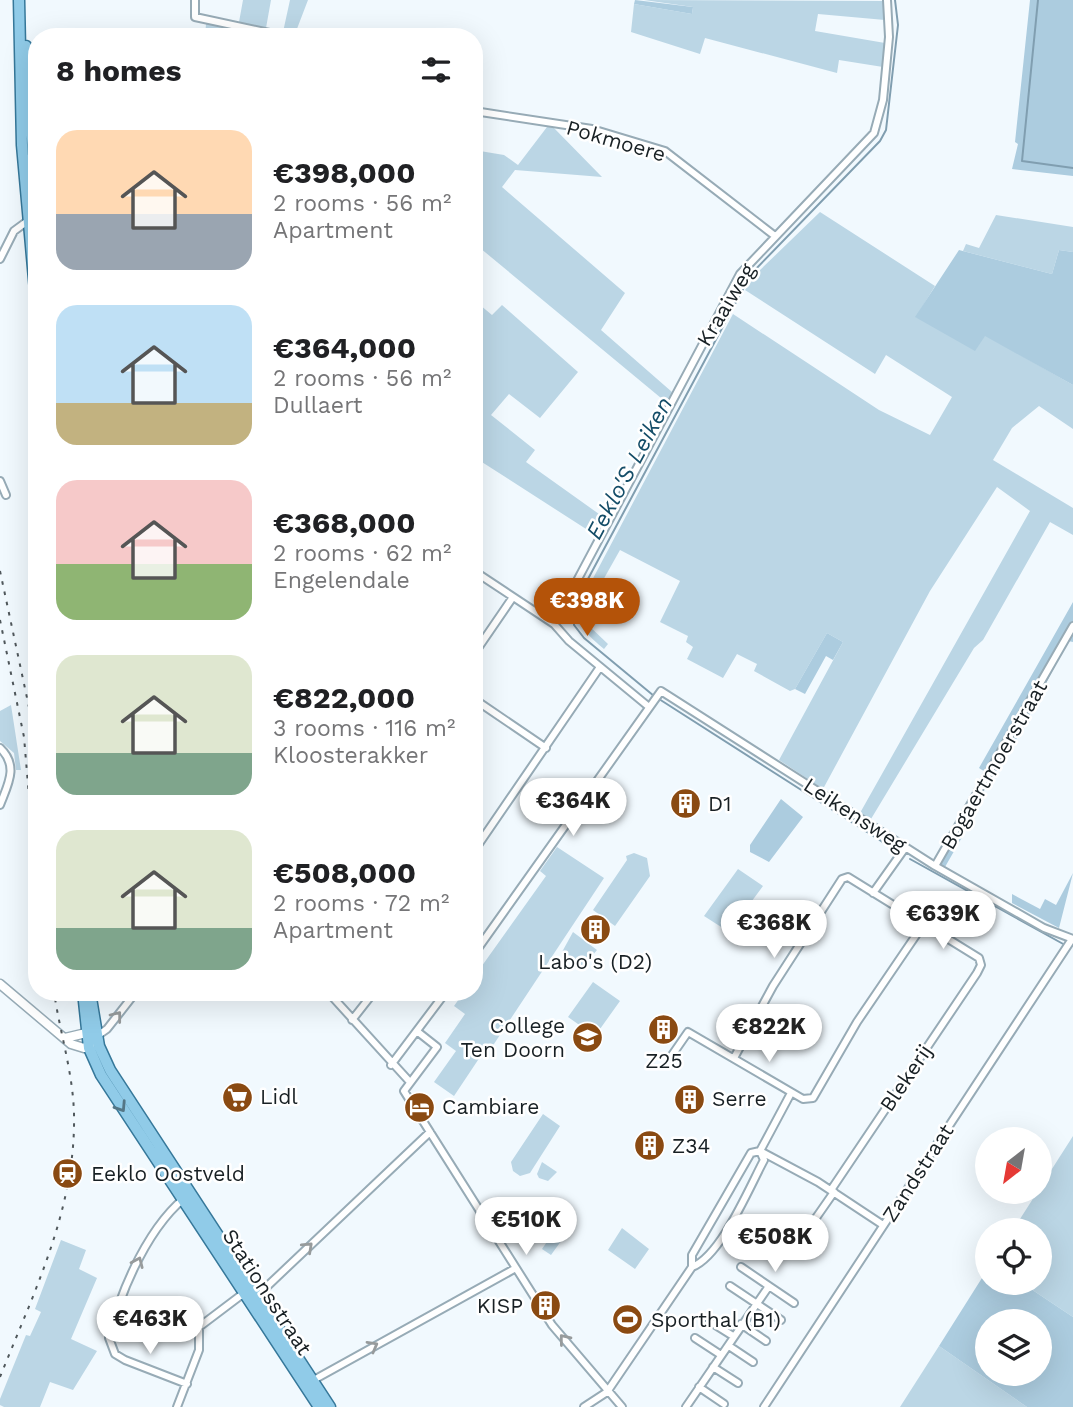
<!DOCTYPE html>
<html lang="en">
<head>
<meta charset="utf-8">
<style>
	:root { --surface:#fff; --page:#f2f2f2; --text:#202124; --muted:#757577; --accent:#b45309 }
	body { margin:0; font-family:"Work Sans",sans-serif; background:var(--page); color:var(--text); height:100vh; display:flex; flex-direction:column; font-size:26px; white-space:nowrap }
	* { box-sizing:border-box; margin:0 }
	p { font-size:23px; color:var(--muted) }
	.icon { flex:none; width:38px; height:38px; fill:none; stroke:currentColor; stroke-width:2; stroke-linecap:round; stroke-linejoin:round }
	.map { position:relative; flex:1; overflow:hidden }
	.drawer { position:absolute; left:28px; top:28px; width:455px; height:973px; display:flex; flex-direction:column; background:var(--surface); border-radius:28px; box-shadow:0 7px 28px #0002 }
	.drawer>* { flex:none }
	.needle { width:46px; rotate:211deg }
	.controls { position:absolute; left:975px; top:1127px; display:grid; gap:14px }
	.controls a { display:grid; place-items:center; width:77px; height:77px; border-radius:50%; background:var(--surface); box-shadow:0 7px 28px #0002; font-size:35px }
	.price { position:absolute; translate:-50% -60px; padding:0 16px; border-radius:24px; background:#fff; color:#222; font-size:23px; line-height:46px; filter:drop-shadow(0 2px 4px #0008) }
	.price::after { content:''; position:absolute; left:50%; top:42px; width:21px; height:16px; margin-left:-10px; background:inherit; clip-path:polygon(0 0,100% 0,50% 100%) }
	.price.active { background:var(--accent); color:#fff }
	ul { padding:0; list-style:none }
	li { display:flex; align-items:center; gap:21px; height:175px; padding:0 28px }
	li span { display:grid; place-items:center; flex:none; width:196px; height:140px; border-radius:21px; color:#555 }
	li>.icon { margin-inline-start:auto }
	span .icon { width:84px; height:84px; fill:#fffc; stroke-width:1 }
	li b { font-size:30px }
	h2 { display:flex; justify-content:space-between; align-items:center; height:84px; padding:0 28px; font-size:30px }
	.map>svg:first-child { display:block }
	.green { fill:#bbd6e5 }
	.forest { fill:#acccdf; fill-rule:evenodd }
	.lines { fill:none; stroke-linecap:round; stroke-linejoin:round }
	.stream { stroke:#809eb0; stroke-width:2 }
	.minor-casing { stroke:#97abb6; stroke-width:10 }
	.tertiary-casing { stroke:#97abb6; stroke-width:11 }
	.primary-casing { stroke:#36789a; stroke-width:13 }
	.minor { stroke:#fff; stroke-width:6 }
	.tertiary { stroke:#fff; stroke-width:8 }
	.primary { stroke:#90cbe8; stroke-width:10 }
	.rail { stroke:#50585c; stroke-width:2; stroke-dasharray:3.5 7; stroke-linecap:butt }
	.oneway { stroke:#979b9c }
	.oneway2 { stroke:#547686 }
	.labels { text-anchor:middle; stroke-width:5; stroke-linejoin:round; paint-order:stroke }
	.street-label { font-size:21px; fill:#182024; stroke:#fff }
	.poi-label { font-size:21px; fill:#182024; stroke:#fff; text-anchor:start }
	.water-label { font-size:23px; font-style:italic; fill:#144d68; stroke:#fff }
</style>
</head>
<body>
<div class="map">
<svg width="1073" height="1407" viewBox="0 0 1073 1407">
	<rect width="100%" height="100%" fill="#f1f9fe"/>
	<path class="green" d="M243,0h28l-5,28 -27,-6z
		M290,0h18l-13,34 -12,-2z
		M644,0l240,1 1,19 -67,-6 -3,17 70,12 -2,24 -44,-7 -2,13 -132,-35 -5,16 -69,-22 3,-28 58,10 1,-7z
		M212,23l60,14h-67l1,-13z
		M547,127h6l49,50 -87,-7 -13,17 123,106 -24,37 71,62 -5,11 -193,-160v-93l30,5 14,10z
		M820,212l115,74 -19,31 69,18 88,50v44l-34,-23 -27,22 -19,32 80,48v27l-23,-13 -67,118 -9,8 -103,171 -11,-6 170,-302 -33,-24 -67,104 -107,198 -44,-29 64,-118 -16,-9 -32,56 -5,2 -36,-20 3,-7 -20,-10 -14,24 -36,-19 6,-12 -7,-5 2,-6 -28,-14 20,-41 -60,-31 -36,64 2,9 22,21 -4,5c-17,-15 -30,-24 -23,-48l152,-287 146,96 51,25 22,-38 -66,-42 -11,19 -130,-84 14,-19z
		M996,215l77,12v25l-14,-2 -7,24 -89,-23 3,-7 13,4z
		M474,300l18,15 10,-10 76,67 -38,46 -31,-24 -18,21 44,35 -9,12 80,57 -9,17 -123,-79z
		M11,705l10,65h-5l-2,-17 -14,-12v-30z
		M557,847l47,31 -114,172 -4,-2 -32,48 -20,-14 22,-31 -11,-8 20,-29 -11,-8 10,-14h10v-15l72,-101 -6,-5z
		M634,853l13,5 3,18 -35,50 -22,-16 34,-50 -1,-4z
		M738,869l25,17 -34,46 -25,-16z
		M573,932l24,18 -14,17 -17,-8 -4,-7z
		M593,982l27,19 -25,35 -27,-19z
		M543,1114l17,12 -30,47 -10,3 -7,-5 -2,-9z
		M1073,1136v181l-51,-34h18v-53h-27z
		M542,1162l15,10 -9,9 -9,-3 -2,-4z
		M528 1220a9 9 0 1 1 18 0a9 9 0 1 1-18 0Z
		M622,1228l27,21 -14,20 -27,-19z
		M555,1230l9,7 -13,18 -9,-6z
		M61,1240l25,10 -7,19 18,9 -26,61 26,12 -24,39 -23,-8 -10,25h-36l-4,-2v-6l26,-64 4,1 11,-24 -6,-3z
		M939,1346l88,61h-127z"/>
	<path class="forest" d="M635,0l58,7 -1,7 -58,-10z
		M1030,0h43v176l-61,-7 6,-25 -3,-2z
		M959,250l93,24 7,-24 14,2v133l-88,-49 -10,15 -60,-34z
		M1073,602v40l-5,-1 -41,79 3,2 -5,3 -32,52 -14,-9z
		M827,633l16,9 -10,18 -7,-4 -21,38 -10,-5z
		M781,799l22,18 -34,45 -19,-10v-7z
		M959,828l6,4 -20,35 -6,-4z
		M1073,873l-14,55 -47,-25v-9l28,15 5,-10 11,6z
		M987,1270v13h35l51,34v90h-46l-88,-61zM987,1321h53v53h-53z"/>
	<g class="lines">
		<path class="stream" d="M1038,0l-16,161 51,7
			M654,696l-70,-58 -10,-13 -1,-18 178,-333 129,-133 6,-11 12,-105 -3,-25
			M659,699l233,149
			M910,859l155,86"/>
		<defs>
			<path id="minor" d="M195,0v17l93,20
				M474,111l118,18 73,22 110,85
				M0,259l14,-28 15,-11
				M0,481l6,14
				M474,571l80,53 15,17 80,66
				M554,624l186,-350 134,-141 9,-33 6,-63 -2,-37
				M474,654l39,-57
				M474,699l72,49
				M0,748c19,18 8,36 0,57
				M474,851l126,-184
				M935,866l138,-240
				M873,893l32,-45
				M474,954l187,-263 274,175 109,62 29,11
				M328,992l81,89
				M352,1020l22,-28
				M418,1032l19,15 -33,44 148,234 70,82
				M97,1036l10,-7 29,-37
				M670,1058l18,-26 115,67 10,-1 44,-76 68,-100
				M734,1058l39,-72 69,-107 6,-2 131,81 2,7 -4,8 -146,217
				M391,1065l55,-73
				M760,1151l58,31 65,43
				M760,1151l31,-58
				M788,1250l8,-12 8,-3 30,-43
				M692,1267c29,-11 57,-79 72,-107l-4,-9
				M741,1267l53,36
				M730,1286l51,34
				M709,1321l24,15
				M741,1324l25,17
				M695,1338l26,17
				M729,1346l24,16
				M713,1367l25,16
				M310,1382l206,-114
				M187,1384l-62,-24 -10,-6 -6,-16c12,-49 41,-116 82,-145
				M699,1387l25,17
				M177,1407l22,-57v-23l41,-31 19,-2 171,-162
				M584,1407l23,-15 85,-125v-12l59,-102 9,-2
				M686,1407l83,-121
				M764,1407l308,-468"/>
			<path id="tertiary" d="M0,984l71,60 13,4 8,-5
				M65,1038l21,-5 7,2"/>
			<path id="primary" d="M19,0l3,145 15,168
				M26,46l11,170
				M83,992l6,56 12,27 218,332
				M90,992l9,54 11,24 220,337"/>
		</defs>
		<use href="#minor" class="minor-casing"/>
		<use href="#tertiary" class="tertiary-casing"/>
		<use href="#primary" class="primary-casing"/>
		<use href="#minor" class="minor"/>
		<use href="#tertiary" class="tertiary"/>
		<use href="#primary" class="primary"/>
		<path class="rail" d="M0,571l33,155
			M0,620l24,117 13,154
			M0,1377c34,-85 76,-169 74,-263 -1,-41 -14,-81 -20,-122"/>
	</g>
	<defs><path id="oneway-chevron" d="M-2-3.5L2.5 0L-2 3.5" fill="none" stroke-width="1.6" stroke-linecap="round" stroke-linejoin="round" transform="scale(1.75)"/></defs>
	<g class="oneway">
		<use href="#oneway-chevron" transform="translate(117 1016) rotate(-52)"/>
		<use href="#oneway-chevron" transform="translate(308 1247) rotate(-43)"/>
		<use href="#oneway-chevron" transform="translate(138 1262) rotate(-66)"/>
		<use href="#oneway-chevron" transform="translate(564 1339) rotate(-129)"/>
		<use href="#oneway-chevron" transform="translate(373 1346) rotate(-29)"/>
	</g>
	<use class="oneway2" href="#oneway-chevron" transform="translate(121 1107) rotate(57)"/>
	<defs>
		<symbol id="building-disc" viewBox="-11 -11 22 22"><circle r="9.5" fill="#8a4a12" stroke="#fff"/><path d="M-4-6H4V6H1V3H-1V6H-4ZM-2.5-4.3h1.7v1.8h-1.7ZM.8-4.3h1.7v1.8H.8ZM-2.5-1h1.7V.8h-1.7ZM.8-1h1.7V.8H.8Z" fill="#fff"/></symbol>
		<symbol id="school-disc" viewBox="-11 -11 22 22"><circle r="9.5" fill="#8a4a12" stroke="#fff"/><path d="M0-5L7-2L0 1L-7-2ZM-4 1L0 2.5L4 1V4Q0 6-4 4Z" fill="#fff"/></symbol>
		<symbol id="supermarket-disc" viewBox="-11 -11 22 22"><circle r="9.5" fill="#8a4a12" stroke="#fff"/><path d="M-6-5.5h2.5l.6 2H6L4.5 2H-2.5L-4.4-4H-6ZM-1.5 3.2a1.3 1.3 0 1 0 .1 0ZM3 3.2a1.3 1.3 0 1 0 .1 0Z" fill="#fff"/></symbol>
		<symbol id="hotel-disc" viewBox="-11 -11 22 22"><circle r="9.5" fill="#8a4a12" stroke="#fff"/><path d="M-6-4.5h1.5V1H6V5H4.5V3h-9V5H-6ZM-4 0a1.8 1.8 0 1 1 3.6 0ZM.5 0V-2.5h3Q6-2.5 6 0Z" fill="#fff"/></symbol>
		<symbol id="station-disc" viewBox="-11 -11 22 22"><circle r="9.5" fill="#8a4a12" stroke="#fff"/><path d="M-3-6H3Q5-6 5-4V2Q5 4 3 4L4.5 6H3L1.5 4h-3L-3 6H-4.5L-3 4Q-5 4-5 2V-4Q-5-6-3-6ZM-3.5-4v3h7v-3ZM-3.5 1v1.5H-2V1ZM2 1v1.5H3.5V1Z" fill="#fff"/></symbol>
		<symbol id="stadium-disc" viewBox="-11 -11 22 22"><circle r="9.5" fill="#8a4a12" stroke="#fff"/><path d="M0-5a6.5 5 0 1 0 0 10a6.5 5 0 1 0 0-10ZM-3.5-1.8h7v3.6h-7Z" fill="#fff"/></symbol>
	</defs>
	<g fill-rule="evenodd">
		<use href="#building-disc" x="668" y="786" width="35" height="35"/>
		<use href="#building-disc" x="578" y="912" width="35" height="35"/>
		<use href="#building-disc" x="646" y="1012" width="35" height="35"/>
		<use href="#school-disc" x="570" y="1020" width="35" height="35"/>
		<use href="#supermarket-disc" x="220" y="1080" width="35" height="35"/>
		<use href="#building-disc" x="672" y="1082" width="35" height="35"/>
		<use href="#hotel-disc" x="402" y="1090" width="35" height="35"/>
		<use href="#building-disc" x="632" y="1128" width="35" height="35"/>
		<use href="#station-disc" x="50" y="1156" width="35" height="35"/>
		<use href="#building-disc" x="528" y="1288" width="35" height="35"/>
		<use href="#stadium-disc" x="610" y="1302" width="35" height="35"/>
	</g>
	<g class="labels">
		<g class="street-label">
			<text transform="translate(616 141) rotate(16)" y="7">Pokmoere</text>
			<text transform="translate(726 305) rotate(-59)" y="7">Kraaiweg</text>
			<text transform="translate(994 765) rotate(-60)" y="7">Bogaertmoerstraat</text>
			<text transform="translate(855 815) rotate(33)" y="7">Leikensweg</text>
			<text transform="translate(906 1078) rotate(-56)" y="7">Blekerij</text>
			<text transform="translate(918 1173) rotate(-57)" y="7">Zandstraat</text>
			<text transform="translate(267 1292) rotate(57)" y="7">Stationsstraat</text>
		</g>
		<g class="poi-label">
			<text x="708" y="811">D1</text>
			<text x="595" y="969" text-anchor="middle">Labo's (D2)</text>
			<text x="565" y="1033" text-anchor="end">College<tspan x="565" dy="24">Ten Doorn</tspan></text>
			<text x="664" y="1068" text-anchor="middle">Z25</text>
			<text x="260" y="1104">Lidl</text>
			<text x="712" y="1106">Serre</text>
			<text x="442" y="1114">Cambiare</text>
			<text x="672" y="1153">Z34</text>
			<text x="91" y="1181">Eeklo Oostveld</text>
			<text x="523" y="1313" text-anchor="end">KISP</text>
			<text x="651" y="1327">Sporthal (B1)</text>
		</g>
		<g class="water-label">
			<text transform="translate(629 468) rotate(-62)" y="8">Eeklo'S Leiken</text>
		</g>
	</g>
</svg>
<div class="controls">
<a><svg class="needle" viewBox="-14 -14 28 28"><path d="M0-13l5 13h-10z" fill="#e53935"/><path d="M0 13l5-13h-10z" fill="#757577"/></svg></a>
<a><svg class="icon" aria-label="locate" viewBox="0 0 24 24"><circle cx="12" cy="12" r="6"/><path d="M12 2v4M12 18v4M2 12h4M18 12h4"/></svg></a>
<a><svg class="icon" aria-label="layers" viewBox="0 0 24 24"><path d="M12 4l9 5-9 5-9-5zM3 14l9 5 9-5"/></svg></a>
</div>
<b class="price active" style="left:587px;top:638px">€398K</b>
<b class="price" style="left:573px;top:838px">€364K</b>
<b class="price" style="left:943px;top:951px">€639K</b>
<b class="price" style="left:774px;top:960px">€368K</b>
<b class="price" style="left:769px;top:1064px">€822K</b>
<b class="price" style="left:526px;top:1257px">€510K</b>
<b class="price" style="left:775px;top:1274px">€508K</b>
<b class="price" style="left:150px;top:1356px">€463K</b>
<section class="drawer">
<h2>8 homes<svg class="icon" aria-label="filters" viewBox="0 0 24 24"><path d="M4 7h16M4 17h16"/><circle cx="9" cy="7" r="2"/><circle cx="15" cy="17" r="2"/></svg></h2>
<ul>
<li><span style="background:linear-gradient(#ffd9b3 60%,#9aa5b1 0)"><svg class="icon" aria-label="home" viewBox="0 0 24 24"><path d="M3 11l9-7 9 7M6 9v11h12V9"/></svg></span><div><b>€398,000</b><p>2 rooms · 56 m²</p><p>Apartment</p></div></li>
<li><span style="background:linear-gradient(#bfe0f5 70%,#c2b280 0)"><svg class="icon" aria-label="home" viewBox="0 0 24 24"><path d="M3 11l9-7 9 7M6 9v11h12V9"/></svg></span><div><b>€364,000</b><p>2 rooms · 56 m²</p><p>Dullaert</p></div></li>
<li><span style="background:linear-gradient(#f6c9c9 60%,#8fb573 0)"><svg class="icon" aria-label="home" viewBox="0 0 24 24"><path d="M3 11l9-7 9 7M6 9v11h12V9"/></svg></span><div><b>€368,000</b><p>2 rooms · 62 m²</p><p>Engelendale</p></div></li>
<li><span style="background:linear-gradient(#dfe7d0 70%,#7fa58c 0)"><svg class="icon" aria-label="home" viewBox="0 0 24 24"><path d="M3 11l9-7 9 7M6 9v11h12V9"/></svg></span><div><b>€822,000</b><p>3 rooms · 116 m²</p><p>Kloosterakker</p></div></li>
<li><span style="background:linear-gradient(#dfe7d0 70%,#7fa58c 0)"><svg class="icon" aria-label="home" viewBox="0 0 24 24"><path d="M3 11l9-7 9 7M6 9v11h12V9"/></svg></span><div><b>€508,000</b><p>2 rooms · 72 m²</p><p>Apartment</p></div></li>
</ul>
</section>
</div>
</body>
</html>
